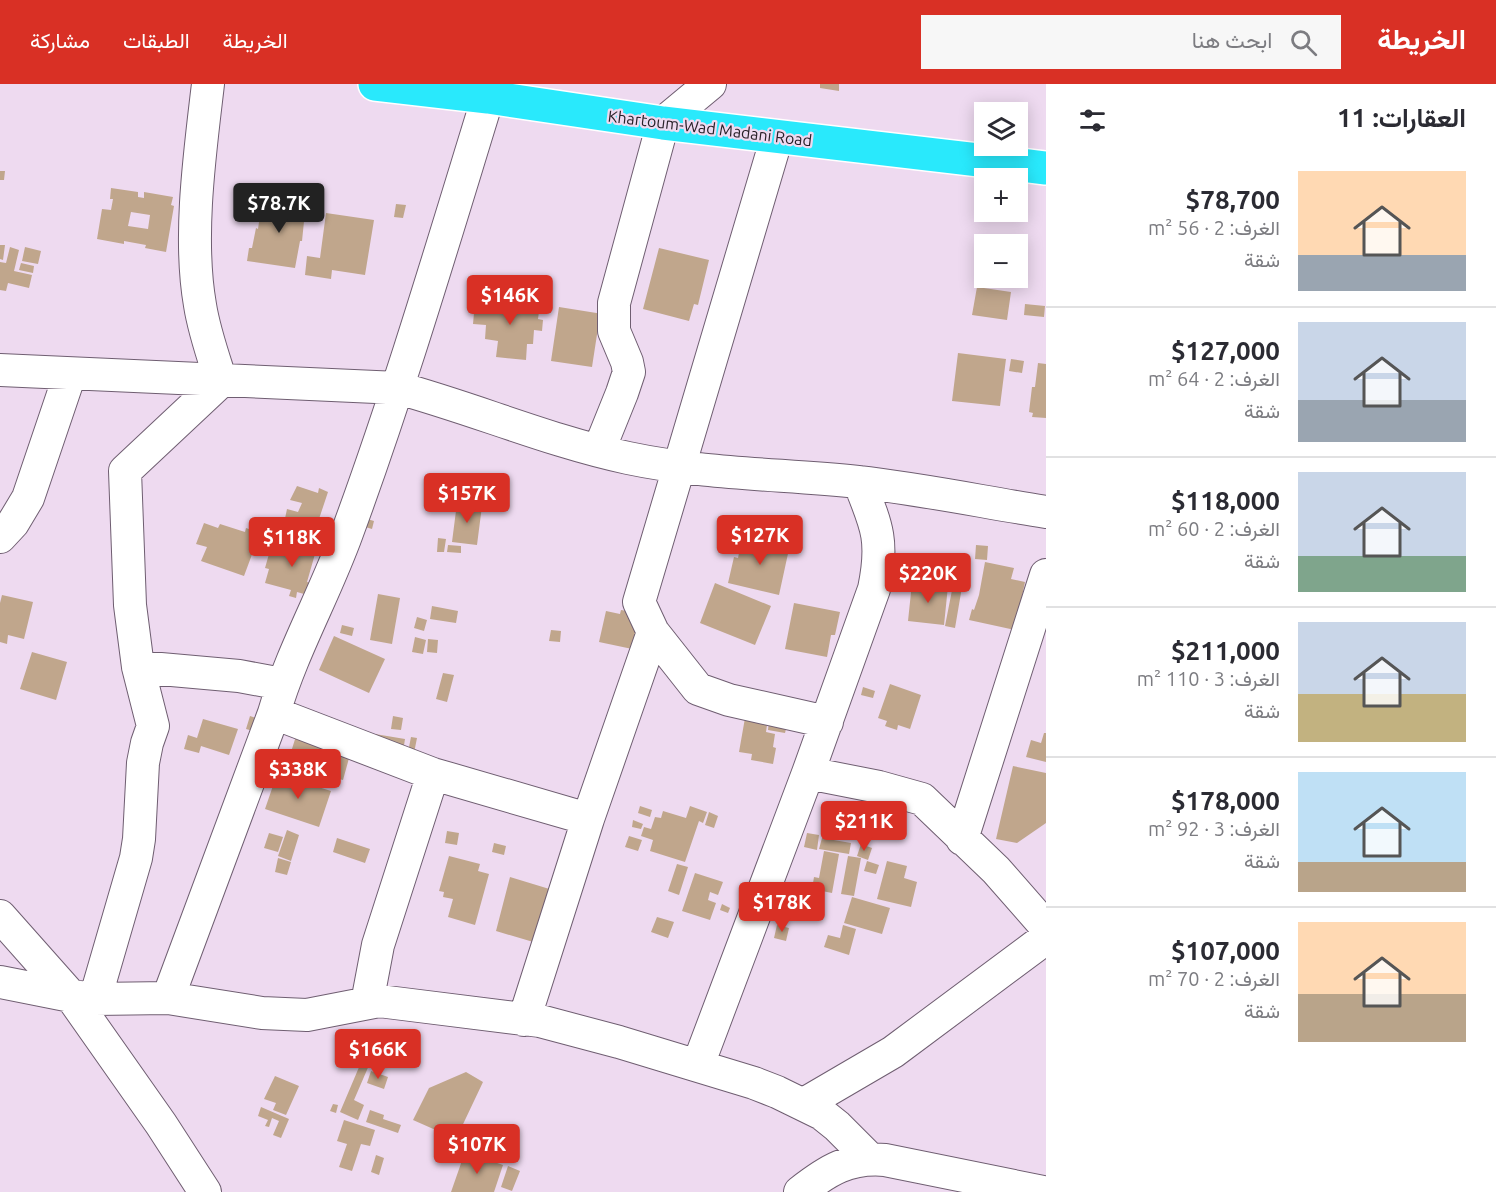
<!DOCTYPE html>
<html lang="ar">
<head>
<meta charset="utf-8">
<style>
	:root { --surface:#fff; --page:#f7f7f7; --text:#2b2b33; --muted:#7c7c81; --line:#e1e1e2; --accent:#d93025 }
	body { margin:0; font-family:Ubuntu,Vazirmatn,sans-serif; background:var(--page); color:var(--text); direction:rtl; height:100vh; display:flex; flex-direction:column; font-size:22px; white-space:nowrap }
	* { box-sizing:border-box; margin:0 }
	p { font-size:20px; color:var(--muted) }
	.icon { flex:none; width:33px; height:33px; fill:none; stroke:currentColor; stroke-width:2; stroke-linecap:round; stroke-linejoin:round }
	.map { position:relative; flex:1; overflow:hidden; direction:ltr }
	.side { display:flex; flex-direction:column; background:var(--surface); width:450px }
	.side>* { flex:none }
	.controls { position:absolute; left:974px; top:18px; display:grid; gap:12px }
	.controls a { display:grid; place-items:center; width:54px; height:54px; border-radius:0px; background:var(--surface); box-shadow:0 3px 15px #0003; font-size:30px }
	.price { position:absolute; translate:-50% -51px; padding:0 14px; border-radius:6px; background:var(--accent); color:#fff; font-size:20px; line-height:39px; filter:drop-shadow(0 2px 3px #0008) }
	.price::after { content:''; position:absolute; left:50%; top:36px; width:18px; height:14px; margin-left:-9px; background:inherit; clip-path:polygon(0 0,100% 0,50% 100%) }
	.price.on { background:#222; color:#fff }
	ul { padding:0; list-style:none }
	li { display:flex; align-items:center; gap:18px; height:150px; padding:0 30px }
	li+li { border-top:2px solid var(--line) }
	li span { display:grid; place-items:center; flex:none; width:168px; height:120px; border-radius:0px; color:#555 }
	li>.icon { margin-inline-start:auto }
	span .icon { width:72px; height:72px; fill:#fffc; stroke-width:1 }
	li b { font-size:26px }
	h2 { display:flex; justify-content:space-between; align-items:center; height:72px; padding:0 30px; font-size:26px }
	header { display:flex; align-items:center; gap:36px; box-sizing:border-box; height:84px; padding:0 30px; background:var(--accent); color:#fff }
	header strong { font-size:28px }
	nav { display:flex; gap:33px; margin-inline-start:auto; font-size:21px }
	.search { width:420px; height:54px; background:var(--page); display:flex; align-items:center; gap:15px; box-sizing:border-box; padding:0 21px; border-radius:0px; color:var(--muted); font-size:22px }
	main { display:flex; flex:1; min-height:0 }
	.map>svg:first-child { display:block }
	.building { fill:#c0a68c; fill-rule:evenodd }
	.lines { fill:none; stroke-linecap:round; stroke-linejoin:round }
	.minor-casing { stroke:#6f5e71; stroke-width:34 }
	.highway-casing { stroke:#fff; stroke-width:36 }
	.minor { stroke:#fff; stroke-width:32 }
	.highway { stroke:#29e9fc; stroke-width:33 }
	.labels { text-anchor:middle; stroke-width:4.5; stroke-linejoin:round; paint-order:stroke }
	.street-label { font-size:16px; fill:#282129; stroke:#eedaf0 }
</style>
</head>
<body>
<header>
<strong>الخريطة</strong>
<div class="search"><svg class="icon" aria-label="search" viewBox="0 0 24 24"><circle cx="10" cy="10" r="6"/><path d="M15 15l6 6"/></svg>ابحث هنا</div>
<nav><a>الخريطة</a><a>الطبقات</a><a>مشاركة</a></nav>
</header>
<main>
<section class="side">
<h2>العقارات: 11<svg class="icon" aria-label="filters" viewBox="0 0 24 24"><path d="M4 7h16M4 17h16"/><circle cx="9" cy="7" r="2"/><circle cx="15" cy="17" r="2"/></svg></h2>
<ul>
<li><span style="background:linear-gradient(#ffd9b3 70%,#9aa5b1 0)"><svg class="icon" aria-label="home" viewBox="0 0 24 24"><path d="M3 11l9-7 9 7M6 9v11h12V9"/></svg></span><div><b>$78,700</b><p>الغرف: 2 · 56 m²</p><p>شقة</p></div></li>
<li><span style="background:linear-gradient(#c9d6e8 65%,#9aa5b1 0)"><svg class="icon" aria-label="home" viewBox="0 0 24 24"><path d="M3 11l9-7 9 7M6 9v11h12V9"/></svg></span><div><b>$127,000</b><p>الغرف: 2 · 64 m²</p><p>شقة</p></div></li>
<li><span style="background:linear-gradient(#c9d6e8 70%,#7fa58c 0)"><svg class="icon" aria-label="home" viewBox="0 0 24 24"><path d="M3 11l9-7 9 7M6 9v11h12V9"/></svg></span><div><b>$118,000</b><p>الغرف: 2 · 60 m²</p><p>شقة</p></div></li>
<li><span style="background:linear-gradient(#c9d6e8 60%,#c2b280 0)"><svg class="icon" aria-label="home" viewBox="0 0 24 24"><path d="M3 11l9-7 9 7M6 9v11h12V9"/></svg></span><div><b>$211,000</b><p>الغرف: 3 · 110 m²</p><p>شقة</p></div></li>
<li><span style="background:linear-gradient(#bfe0f5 75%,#b9a48a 0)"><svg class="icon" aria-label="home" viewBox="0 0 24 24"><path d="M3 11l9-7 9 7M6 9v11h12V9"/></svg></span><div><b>$178,000</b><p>الغرف: 3 · 92 m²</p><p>شقة</p></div></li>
<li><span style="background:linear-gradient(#ffd9b3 60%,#b9a48a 0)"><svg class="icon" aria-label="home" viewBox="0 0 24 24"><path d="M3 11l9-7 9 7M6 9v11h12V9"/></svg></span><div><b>$107,000</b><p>الغرف: 2 · 70 m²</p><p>شقة</p></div></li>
</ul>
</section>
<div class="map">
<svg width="1046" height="1108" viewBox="0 0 1046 1108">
	<rect width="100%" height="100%" fill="#eedaf0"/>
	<path class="building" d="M820,0h19v7l-19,-3z
		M0,87h5l-1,9h-4z
		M111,104l27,4v5l6,1v-6l29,5 -2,8 3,1 -8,46 -21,-4 1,-3 -22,-4v3l-27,-5 5,-30 9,1 2,-11h-3zM131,128l19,3 -2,14 -20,-3z
		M288,116l18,2 -4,39h-2l-5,27 -48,-7 2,-13h3l4,-20 2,1 4,-28 25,4z
		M396,120l10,1 -3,13 -9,-1z
		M326,129l48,7 -9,55 -33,-5 -1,9 -26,-4 2,-19 13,2z
		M0,161h5l-2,15 -3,-1z
		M10,163l9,3 -5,21 18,4 -3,13 -21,-5 -2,8 -6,-1v-28l6,1z
		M25,163l16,4 -3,13 -16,-3z
		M659,164l50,12 -11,45 -4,-1 -5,17 -46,-12z
		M21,179l13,3 -1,7 -14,-3z
		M977,203l34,5 -4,28 -35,-5z
		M482,214l58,6 -2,15 5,1 -1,11 -8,-1 -1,14h-6l-1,16 -30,-3 2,-16 -13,-2 1,-14 -13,-1 1,-11h6z
		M1025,220l20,2 -1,11 -20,-2z
		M559,223l50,8 -11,13 -6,39 -41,-6z
		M958,269l48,6 -6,47 -48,-5z
		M1011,275l13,2 -2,12 -13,-2z
		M1038,279l8,1v54l-14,-1 1,-4 -4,-1 3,-25h3z
		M297,402l21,7 1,-5 9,4 -9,27 21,8 -5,12 -38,-10 -1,2 -13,-3 4,-19 11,3 4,-9 -12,-3z
		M457,419l25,3 -5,39 -25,-3z
		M357,432l17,5 -2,8 -17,-5z
		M204,439l14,5 2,-4 25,8 1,-4 14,5 -16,43 -43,-15 6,-14 -11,-3z
		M761,449l19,4 -2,10 11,2 -10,46 -51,-12 6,-26 4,1 3,-15 17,4z
		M438,454l8,1 -2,13h-7z
		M281,457l19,5 1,-4 16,5 -10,35 8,2 -4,12 -14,-4 -1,6 -7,-2 2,-6 -26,-7 4,-14 -4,-1 4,-14 7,2z
		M448,461l13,1v7l-14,-1z
		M976,461l12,1 -1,14 -12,-1z
		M906,473l14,1 -2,14 -14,-2z
		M931,478l10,1 -1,9 -10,-1z
		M985,478l29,6 -3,11 14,3 -10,48 -46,-10 3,-11 2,1 5,-15z
		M715,499l56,23 -16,39 -55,-22z
		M912,499l36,3 -4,39 -36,-4z
		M953,501l9,2 -7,41 -10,-2z
		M378,510l22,4 -8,46 -22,-4z
		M2,511l31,7 -9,37 -16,-4 -1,9 -7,-2v-39z
		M794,519l46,9 -5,23h-4l-4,22 -42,-8z
		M432,522l26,5 -2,12 -26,-4z
		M621,526l12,2 11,7 -7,31 -38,-8 7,-31 14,3z
		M417,533l10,3 -3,11 -10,-3z
		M342,541l12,3 -2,8 -12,-3z
		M551,546l10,1 -1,11 -11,-1z
		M334,552l51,23 -16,34 -50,-23z
		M415,553l11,3 -3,14 -11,-2z
		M428,555l10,1 -1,13 -10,-1z
		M32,568l35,10 -11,38 -36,-11z
		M443,589l11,2 -7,27 -11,-3z
		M890,600l31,11 -11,34 -12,-4 -1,5 -12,-4 2,-5 -9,-3z
		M863,603l12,4 -2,7 -12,-3z
		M250,632l15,5 -4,12 -15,-4z
		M393,632l10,2 -2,12 -10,-1z
		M745,634h23l-2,14 9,2 -2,13 3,1 -3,16 -22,-4 1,-6 -13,-2z
		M203,635l35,10 -9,26 -28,-9 -2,7 -15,-4 4,-14 9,3z
		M769,637l18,4 -2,8 -17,-3z
		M1044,649h2v29l-20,-5 5,-17 10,3z
		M375,650l30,5 -2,13 -30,-5z
		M296,652l55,15 -8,29 -56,-15z
		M411,653l6,1 -3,15 -6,-1z
		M1013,682l33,7v50l-29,20 -21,-4z
		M277,690l54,17 -12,36 -54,-18z
		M640,722l12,4 -2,7 -12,-4z
		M690,722l17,6 -4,11 -4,-2 -14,41 -35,-11 3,-11 -12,-4 3,-9 7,2 4,-12 6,1 2,-7 23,7z
		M709,728l9,4 -4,12 -9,-3z
		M633,736l10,4 -2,5 -9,-2z
		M287,746l12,5 -8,26 -13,-5z
		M447,747l12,2 -2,12 -12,-2z
		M269,749l14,4 -5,15 -14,-4z
		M807,749l12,2 -2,15 -13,-3z
		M629,752l13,4 -4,11 -13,-4z
		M337,754l33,11 -5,14 -32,-11z
		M822,754l29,5 -2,11 -30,-5z
		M494,759l12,3 -2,9 -12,-3z
		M861,760l11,4 -4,12 -11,-4z
		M824,767l15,3 -7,39 -20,-4 2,-12 5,1z
		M449,772l31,8 -2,7 11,3 -14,51 -27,-8 5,-18 -10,-2 1,-5 -5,-1z
		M848,772l13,2 -7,38 -13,-2z
		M278,774l13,4 -4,13 -12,-3z
		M867,777l12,4 -3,9 -12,-3z
		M887,777l20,5 -3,12 13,4 -6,25 -34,-8z
		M677,780l11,3 -9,28 -11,-4z
		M695,789l28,9 -5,13 -8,-3 -2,8 8,3 -6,17 -28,-9z
		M510,793l46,14 -16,53 -44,-13z
		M852,813l38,11 -8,26 -38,-11z
		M722,820l8,4 -2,5 -8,-3z
		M657,833l17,5 -6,16 -17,-6z
		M777,841l12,3 -3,13 -12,-3z
		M843,841l13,4 -7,26 -25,-8 4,-12 12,3z
		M368,962l8,3 -22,51 10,5 -6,15 -18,-8z
		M371,987l17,6 -4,12 -17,-6z
		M466,988l17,10 -27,57 -43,-19 16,-32z
		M275,992l24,10 -13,29 -13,-5 3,-7 -12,-4z
		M333,1020l5,1 -2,8 -6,-2z
		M261,1023l28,12 -8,19 -8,-3 6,-14 -7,-3 -3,9 -4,-1 3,-6 -10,-4z
		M370,1026l14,5 -1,4 18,6 -3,8 -32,-11z
		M344,1036l31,10 -5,16 -9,-2 -9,27 -13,-4 8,-23 -10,-3z
		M465,1068l38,13 -9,27h-43z
		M376,1071l8,3 -5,17 -8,-3z
		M508,1082l12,5 -8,20 -11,-4z"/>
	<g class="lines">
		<defs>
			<path id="minor" d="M0,286l398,18c77,21 151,53 230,70 75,16 153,16 230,24 63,7 125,20 188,30
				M599,366l23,-57 7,-21 -2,-10 -13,-31v-28l49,-180 47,-39
				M0,453l13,-14 15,-25 42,-124
				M653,548l45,57 31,11 98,22
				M138,583l101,9 43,8
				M274,629l159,61 155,45
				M808,689l71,14 43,12 74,71 50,57
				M962,755l84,-264
				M0,832l71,80 -71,-14
				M71,912l24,3 73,-1 94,15 45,2 72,-14 161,20 79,21 135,41 23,9 45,22 15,12 32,32
				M71,912l90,128 44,68
				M168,914l106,-285c18,-62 51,-119 73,-180 53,-144 96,-290 141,-436
				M95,915l41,-141 3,-19 4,-76 4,-20 6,-17 -15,-59 -8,-62 -5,-134 96,-90c-8,-25 -17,-50 -21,-76 -12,-68 0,-153 8,-221
				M367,919l11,-58 55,-171
				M524,936l64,-201 65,-187 -14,-30 138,-465
				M698,981l110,-292 66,-184c10,-48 3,-63 -15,-107
				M804,1020l89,-52 153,-114
				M800,1108c28,-22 49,-35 85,-32l158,32"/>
			<path id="highway" d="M375,0l113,13 175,26 383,45"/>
		</defs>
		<use href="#minor" class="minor-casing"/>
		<use href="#highway" class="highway-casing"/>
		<use href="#minor" class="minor"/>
		<use href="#highway" class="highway"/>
	</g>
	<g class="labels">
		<g class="street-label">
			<text transform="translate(710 44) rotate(7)" y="6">Khartoum-Wad Madani Road</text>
		</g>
	</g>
</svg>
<div class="controls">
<a><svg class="icon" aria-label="layers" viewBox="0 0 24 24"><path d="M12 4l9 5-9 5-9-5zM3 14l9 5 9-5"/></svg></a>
<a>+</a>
<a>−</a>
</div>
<b class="price on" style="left:279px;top:150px">$78.7K</b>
<b class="price" style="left:510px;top:242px">$146K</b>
<b class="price" style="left:467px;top:440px">$157K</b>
<b class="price" style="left:760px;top:482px">$127K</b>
<b class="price" style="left:292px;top:484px">$118K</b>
<b class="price" style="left:928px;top:520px">$220K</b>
<b class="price" style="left:298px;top:716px">$338K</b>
<b class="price" style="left:864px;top:768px">$211K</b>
<b class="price" style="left:782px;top:849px">$178K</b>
<b class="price" style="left:378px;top:996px">$166K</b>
<b class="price" style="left:477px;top:1091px">$107K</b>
</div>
</main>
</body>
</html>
